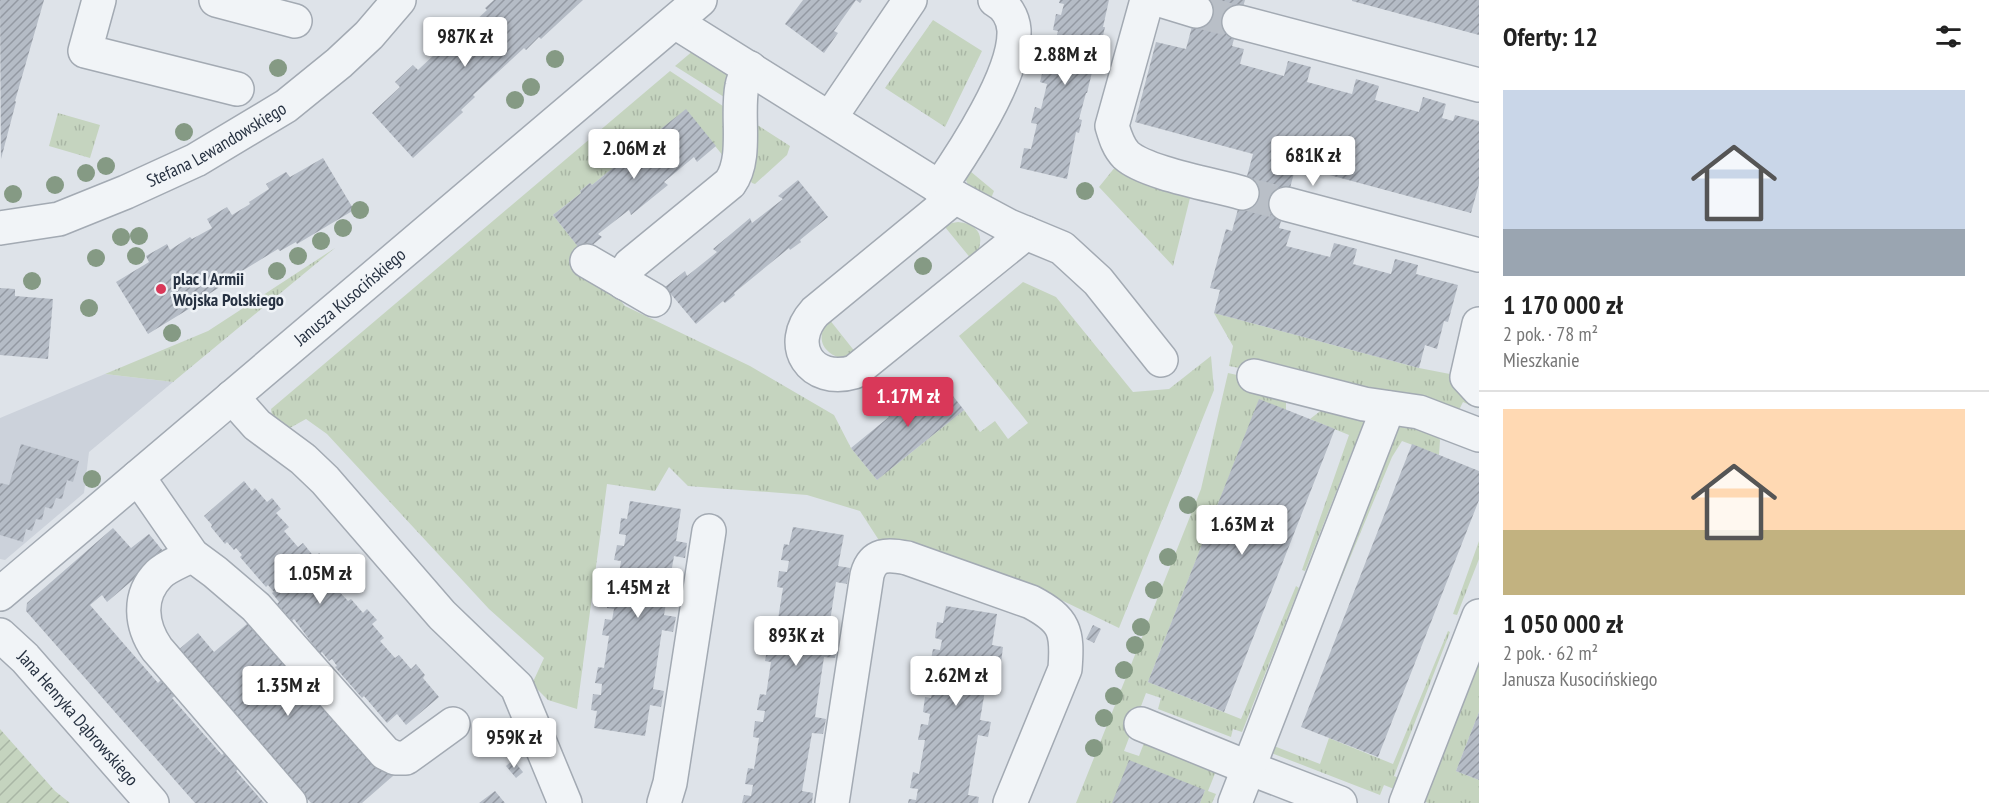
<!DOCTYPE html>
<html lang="pl">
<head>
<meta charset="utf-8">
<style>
	:root { --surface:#fff; --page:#f6f6f6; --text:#222; --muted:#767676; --line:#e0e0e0; --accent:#d93859 }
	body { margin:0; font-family:"PT Sans Narrow",sans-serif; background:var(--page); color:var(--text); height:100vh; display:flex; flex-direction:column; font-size:22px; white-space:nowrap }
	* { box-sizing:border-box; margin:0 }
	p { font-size:20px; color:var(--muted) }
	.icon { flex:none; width:33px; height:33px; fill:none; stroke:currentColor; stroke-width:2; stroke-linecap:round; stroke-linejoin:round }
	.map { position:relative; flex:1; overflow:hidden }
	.details { display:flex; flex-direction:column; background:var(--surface); width:510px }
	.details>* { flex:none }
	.price { position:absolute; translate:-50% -51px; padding:0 14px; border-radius:6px; background:#fff; color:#222; font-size:20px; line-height:39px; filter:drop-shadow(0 2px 3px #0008) }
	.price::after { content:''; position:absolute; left:50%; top:36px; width:18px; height:14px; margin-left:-9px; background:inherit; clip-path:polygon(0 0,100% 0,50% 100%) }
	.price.on { background:var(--accent); color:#fff }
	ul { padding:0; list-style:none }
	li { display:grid; align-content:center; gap:12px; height:318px; padding:0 24px }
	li+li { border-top:2px solid var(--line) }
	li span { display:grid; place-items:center; height:186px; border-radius:0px; color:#555 }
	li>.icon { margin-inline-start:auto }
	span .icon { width:108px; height:108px; fill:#fffc; stroke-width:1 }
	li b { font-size:26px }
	h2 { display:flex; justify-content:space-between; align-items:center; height:72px; padding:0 24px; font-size:26px }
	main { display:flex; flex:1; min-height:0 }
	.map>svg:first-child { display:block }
	.built { fill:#ccd2db }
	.grass { fill:url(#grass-tufts) }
	.garden { fill:url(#garden-furrows) }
	.building { fill:url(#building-hatch) }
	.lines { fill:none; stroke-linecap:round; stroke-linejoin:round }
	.minor-tunnel { stroke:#b9bfc7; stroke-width:33; stroke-dasharray:33 16; stroke-linecap:butt }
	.minor-casing { stroke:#a3aab3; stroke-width:36 }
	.minor { stroke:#f1f4f7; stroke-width:33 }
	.tree { fill:#859a84 }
	.poi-dot { fill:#d93859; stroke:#eef2f6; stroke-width:2 }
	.labels { text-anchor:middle; stroke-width:5; stroke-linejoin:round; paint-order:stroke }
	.street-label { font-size:18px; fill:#263141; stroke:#eef2f6 }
	.poi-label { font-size:18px; font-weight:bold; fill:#263141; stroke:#eef2f6; text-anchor:start }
</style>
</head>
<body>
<main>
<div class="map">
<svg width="1479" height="803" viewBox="0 0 1479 803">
	<defs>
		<pattern id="grass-tufts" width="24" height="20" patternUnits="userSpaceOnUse" patternTransform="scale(1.5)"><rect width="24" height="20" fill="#c5d4bf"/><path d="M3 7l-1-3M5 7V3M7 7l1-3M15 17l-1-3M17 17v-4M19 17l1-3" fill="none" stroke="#a9b6a5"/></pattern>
		<pattern id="garden-furrows" width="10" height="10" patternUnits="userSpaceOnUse" patternTransform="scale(1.5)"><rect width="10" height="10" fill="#c5d4bf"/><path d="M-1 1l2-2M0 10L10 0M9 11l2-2" fill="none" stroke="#a9b6a5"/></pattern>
		<pattern id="building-hatch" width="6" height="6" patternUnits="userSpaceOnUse" patternTransform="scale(1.5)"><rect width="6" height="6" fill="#b5bcc6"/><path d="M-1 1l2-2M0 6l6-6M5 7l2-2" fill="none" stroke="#9399a2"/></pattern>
	</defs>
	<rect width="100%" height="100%" fill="#dee3e9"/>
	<path class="built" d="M105,374l68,8 -84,70 -5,41 -79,67 -5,-1v-141z"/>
	<path class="grass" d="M933,20l49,31 -37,76 -60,-39z
		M694,50l34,22 4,7v23l-57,-36z
		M670,71l62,41 -4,50 -42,-52 -29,22 -1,-2 -9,10 -55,45 -2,-2 -10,8 1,2 -28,22 72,91 125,60 84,49 17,33 26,32 87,-70 16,22 15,-11 13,18 20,-16 -69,-87 64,-54 33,15 77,95 36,-3 42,-33 3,34 -95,238 -89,-43 -148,-40 -22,-34 -53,-16 -119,-9 -19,-19 -14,24 -48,-7 -30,225 -29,-9 -16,-16 12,-26 -55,-49 -162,-175 -21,-15 -18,10 -15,-7 -2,-13z
		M58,113l42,12 -10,33 -41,-12z
		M748,119l42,27 -3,9 -32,29 -3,-1 -8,-11z
		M1120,161l72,29 -19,76 -74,-79z
		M964,166l30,25 -4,10c-17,-11 -26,-13 -26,-35z
		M958,222c25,2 28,21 14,38l-27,-33 7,-4z
		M335,248l-162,134 -68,-8 103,-43z
		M1214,313l205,55 36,7c1,26 9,21 24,34l-16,-7 -4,8 -230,-44 4,-20z
		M829,319l27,34c-4,2 -9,4 -13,5 -5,0 -10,-3 -13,-5 -13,-10 -9,-23 -1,-34z
		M1228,373l23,5 35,20v12l-27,-10 -111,282 93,37 55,-133 3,2 -57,144 -9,-3 -2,8 -73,-28 3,-11 -15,-5 -22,58 15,5 5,-13 72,28 -8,20 8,3 -4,9h-12l5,-13 -93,13h-36l125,-314z
		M1323,409l34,4 10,9 -4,31 -10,-4 -48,122 -3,-1 47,-135 -39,-16z
		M1400,422l36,10 4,8 -1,15 -37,-14 -10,16 -95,228z
		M1479,541v18l-22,56 -4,-1z
		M1448,631l2,1 -56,144 10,4 -5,11 -15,-6 -4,10 -111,-43 5,-6 46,18 9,-26 64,26z
		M1479,645v67l-23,59 23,9v23h-51l-10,-4z"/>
	<path class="garden" d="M0,729l55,62 15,12h-70z"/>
	<path class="building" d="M0,0h44l-29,101 1,1 -15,57z
		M494,0h89l-42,39 -2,-2 -13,13 -2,-2 -51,47 2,2 -14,13 2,2 -50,46 -41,-45 28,-26 -5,-5 18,-17 5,5 17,-16 2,2 17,-16 -6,-6 17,-17 7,7 15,-14 -2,-2z
		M803,0h59l-2,3 -4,-3 -22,31 4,2 -14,20 -39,-29z
		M1060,0h49l-6,27h2l-3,13 -2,-1 -13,54h-1l-7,26 3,1 -3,13 -3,-1 -9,47 -47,-11 4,-20 7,1 6,-25 -6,-1 4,-16 6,2 6,-25 -7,-2 10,-41 5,1 3,-11 -5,-1 3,-16 5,1 3,-11 -5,-1z
		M1199,0h46l-13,46 12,3 -4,15 44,12 4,-15 23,6 -4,15 45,12 4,-15 23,7 -4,14 44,12 4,-15 23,7 -4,14 11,3 2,-6 24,6v63l-8,29 -175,-47 -17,62 12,3 -5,15 44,11 4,-14 23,6 -4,15 38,10 4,-15 23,6 -2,9 42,11 -10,37 -4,-1 -7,28 -12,-4 -6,23 -205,-55 6,-23 -10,-2 16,-59 6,2 21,-77 -118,-32 21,-80 30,7z
		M1352,0h127v35l-127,-34z
		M686,109l30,37 -19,16 -3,-5 -30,25 4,3 -37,30 -2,-5 -31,24 4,3 -19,16 -30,-38 28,-22 -1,-2 10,-8 2,2 55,-45 -1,-2 10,-8 1,2z
		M323,158l31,52 -57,34 -1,-2 -16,9 -2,-2 -59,36 1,2 -16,10 1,2 -57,35 -32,-52 33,-20 -3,-6 21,-12 3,6 20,-13 2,2 20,-11 -5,-9 20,-12 5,8 18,-11 -1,-2 20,-13 -3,-5 20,-12 4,5z
		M798,180l30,37 -28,23 1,2 -11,8 -1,-2 -55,45 1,2 -10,8 -2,-2 -27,23 -31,-37 20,-16 2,5 30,-24 -4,-3 37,-31 2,5 31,-24 -5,-3z
		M0,288l15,1v7l38,3 -5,60 -48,-4z
		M938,377l26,33 -87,70 -26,-32 38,-31 -2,-3 11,-8 1,2z
		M1259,399l76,30 -111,283 -76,-30z
		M21,444l58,17 -6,21 -6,-2 -5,19 -6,-1 -4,11 -7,-2 -3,13 -6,-1 -4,12 -6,-2 -3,13 -23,-7v-52l9,2z
		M1412,444l67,27v29l-101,257 -77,-30z
		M244,481l8,10 3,-3 12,14 5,-4 9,11 -5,4 13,14 -5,4 14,16 5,-4 12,15 4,-5 10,11 -5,4 12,14 -3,3 15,16 3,-2 12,14 4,-4 10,11 -5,4 12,14 -4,3 15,17 4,-3 12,14 5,-5 9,11 -2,3 16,19 -33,28 -9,-11 -10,9 -23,-27 -2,2 -27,-31 2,-1 -5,-7 -3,2 -7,-9 -2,2 -26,-35 -2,2 -15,-17 2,-2 -7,-9 2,-1 -6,-7 -2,2 -26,-30 2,-2 -6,-7 -2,2 -7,-8 -2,2 -14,-17 1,-2 -8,-9z
		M630,501l51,8 -5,32 11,2 -2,15 -11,-2 -10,59 12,2 -3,15 -11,-2 -9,59 11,2 -3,16 -11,-2 -5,31 -51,-8 3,-17 -6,-1 2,-16 8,1 1,-11 -7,-1 3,-16 6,1 5,-32 -7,-1 3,-16 7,1 2,-11 -7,-1 2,-16 7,1 5,-32 -7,-1 3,-15 7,1 2,-11 -7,-1 2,-16 6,1z
		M793,527l51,8 -6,31 12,2 -3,16 -11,-2 -9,59 11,2 -3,15 -11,-1 -9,60 11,2 -3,15 -11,-1 -10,58 11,2 -1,10h-70l2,-8 7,1 2,-11 -8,-1 3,-16 6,1 5,-31 -6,-1 2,-16 8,1 2,-11 -8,-1 3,-16 6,1 5,-33 -6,-1 3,-16 7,1 2,-10 -8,-1 3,-17 6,1 5,-31 -6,-1 2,-16 8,1 2,-11 -8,-1 3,-16 5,1z
		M113,528l18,20 18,-14 14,17 -17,14 2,2 -41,35 -5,-7 -12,10 68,78 4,-4 14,16 -4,3 50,57 4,-4 14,16 -4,4 28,32h-69l-169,-192 1,-8z
		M946,606l51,8 -5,31 11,2 -2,16 -11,-2 -10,59 11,2 -3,15 -10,-2 -10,60 11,2 -1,6h-70l1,-4 7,1 2,-11 -8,-1 3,-16 6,2 6,-34h-7l3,-16 7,1 2,-11 -7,-2 2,-15 6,1 6,-32 -7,-1 3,-16 7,1 2,-10 -7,-2 2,-16 6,1z
		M254,618l140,157 -32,28h-51l-134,-152 21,-18 16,19z
		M1093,625l8,4 -7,14 -8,-4z
		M1479,712v68l-23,-9z
		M513,760l10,12 -7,6 -10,-12z
		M1129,760l76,30 -5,13h-88z
		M495,791l10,12h-26z"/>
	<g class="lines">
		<path class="minor-tunnel" d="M1196,11l43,11
			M1242,193l44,11"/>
		<defs>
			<g id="minor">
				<path d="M99,0l-14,51 152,38"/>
				<path d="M216,0l79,21"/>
				<path d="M1147,0l-35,126c3,10 6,21 14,29 19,18 89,30 116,38"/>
				<path d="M1160,0l36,11"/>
				<path d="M675,22l280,175 54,29 53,22 36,33 63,79"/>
				<path d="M1239,22l240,63"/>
				<path d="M830,118l80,-118"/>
				<path d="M939,188c25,-36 77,-115 75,-158 -1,-13 -8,-24 -19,-30"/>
				<path d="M955,197l-140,115c-30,33 -4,73 39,60l172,-139"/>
				<path d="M1286,204l193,51"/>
				<path id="s1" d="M0,228l59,-9 67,-27 70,-32 90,-54 53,-43 30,-28 30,-35"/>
				<path d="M587,261l67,39"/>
				<path d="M624,283l6,-18 100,-82c18,-25 6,-68 12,-97 1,-7 5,-12 8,-18"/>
				<path d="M1479,324l-12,53 12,13"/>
				<path d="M1254,376l110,28 55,8 60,23"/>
				<path d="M232,397l25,28 46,34 22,21 117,135 75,72 48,116"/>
				<path d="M138,477l54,78 23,17 41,35 129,146 10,5h11l47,-34"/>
				<path d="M192,555c-10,6 -25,11 -33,19 -22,22 -18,52 -2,75l133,154"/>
				<path id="s2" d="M0,594l700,-594"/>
				<path id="s3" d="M0,635l25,23 127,145"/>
				<path d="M1141,724l108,44 91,35"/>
				<path d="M664,803l6,-20 39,-252"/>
				<path d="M832,803l35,-228c6,-22 21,-21 40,-17l124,44c34,18 37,29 34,67l-55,134"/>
				<path d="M1235,803l153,-395"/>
				<path d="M1406,803l73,-187"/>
			</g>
		</defs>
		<use href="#minor" class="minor-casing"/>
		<use href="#minor" class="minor"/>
	</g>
	<g class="tree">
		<circle cx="555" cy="59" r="9"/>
		<circle cx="278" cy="68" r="9"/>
		<circle cx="531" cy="87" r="9"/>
		<circle cx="515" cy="100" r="9"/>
		<circle cx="184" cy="132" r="9"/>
		<circle cx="106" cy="166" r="9"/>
		<circle cx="86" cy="173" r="9"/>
		<circle cx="55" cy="185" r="9"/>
		<circle cx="1085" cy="191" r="9"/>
		<circle cx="13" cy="194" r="9"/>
		<circle cx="360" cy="210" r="9"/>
		<circle cx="343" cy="228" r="9"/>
		<circle cx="139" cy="236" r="9"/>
		<circle cx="121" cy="237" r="9"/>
		<circle cx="321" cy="241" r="9"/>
		<circle cx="136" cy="256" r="9"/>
		<circle cx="298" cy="256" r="9"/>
		<circle cx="96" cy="258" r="9"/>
		<circle cx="923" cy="266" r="9"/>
		<circle cx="277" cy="271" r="9"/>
		<circle cx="32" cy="281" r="9"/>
		<circle cx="89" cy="308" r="9"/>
		<circle cx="172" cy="333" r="9"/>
		<circle cx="92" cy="479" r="9"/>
		<circle cx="1188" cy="505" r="9"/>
		<circle cx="1168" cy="557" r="9"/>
		<circle cx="1154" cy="590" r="9"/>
		<circle cx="1141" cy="627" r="9"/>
		<circle cx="1135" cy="645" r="9"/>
		<circle cx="1124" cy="670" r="9"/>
		<circle cx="1114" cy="696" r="9"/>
		<circle cx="1104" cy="718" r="9"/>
		<circle cx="1094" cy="748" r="9"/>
	</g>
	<circle class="poi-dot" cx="161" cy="289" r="6"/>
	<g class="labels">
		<g class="street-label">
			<text dy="6" stroke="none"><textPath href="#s1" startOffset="234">Stefana Lewandowskiego</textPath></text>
			<text dy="6" stroke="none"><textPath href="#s2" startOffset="459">Janusza Kusocińskiego</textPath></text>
			<text dy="6" stroke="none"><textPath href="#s3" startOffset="114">Jana Henryka Dąbrowskiego</textPath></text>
		</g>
		<g class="poi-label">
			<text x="173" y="285">plac I Armii<tspan x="173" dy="21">Wojska Polskiego</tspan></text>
		</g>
	</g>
</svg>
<b class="price" style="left:465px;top:68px">987K zł</b>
<b class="price" style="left:1065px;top:86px">2.88M zł</b>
<b class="price" style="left:634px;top:180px">2.06M zł</b>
<b class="price" style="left:1313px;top:187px">681K zł</b>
<b class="price on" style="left:908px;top:428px">1.17M zł</b>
<b class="price" style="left:1242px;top:556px">1.63M zł</b>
<b class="price" style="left:320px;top:605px">1.05M zł</b>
<b class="price" style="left:638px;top:619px">1.45M zł</b>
<b class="price" style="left:796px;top:667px">893K zł</b>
<b class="price" style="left:956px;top:707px">2.62M zł</b>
<b class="price" style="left:288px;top:717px">1.35M zł</b>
<b class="price" style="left:514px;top:769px">959K zł</b>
</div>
<section class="details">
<h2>Oferty: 12<svg class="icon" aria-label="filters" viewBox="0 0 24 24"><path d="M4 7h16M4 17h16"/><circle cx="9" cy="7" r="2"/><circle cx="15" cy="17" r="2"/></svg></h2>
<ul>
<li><span style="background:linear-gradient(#c9d6e8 75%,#9aa5b1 0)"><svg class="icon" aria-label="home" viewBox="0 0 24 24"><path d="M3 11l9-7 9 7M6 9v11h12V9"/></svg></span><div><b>1 170 000 zł</b><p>2 pok. · 78 m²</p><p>Mieszkanie</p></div></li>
<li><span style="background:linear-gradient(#ffd9b3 65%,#c2b280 0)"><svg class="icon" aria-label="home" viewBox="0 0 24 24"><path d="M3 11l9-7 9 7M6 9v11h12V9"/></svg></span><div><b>1 050 000 zł</b><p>2 pok. · 62 m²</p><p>Janusza Kusocińskiego</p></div></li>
</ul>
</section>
</main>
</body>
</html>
